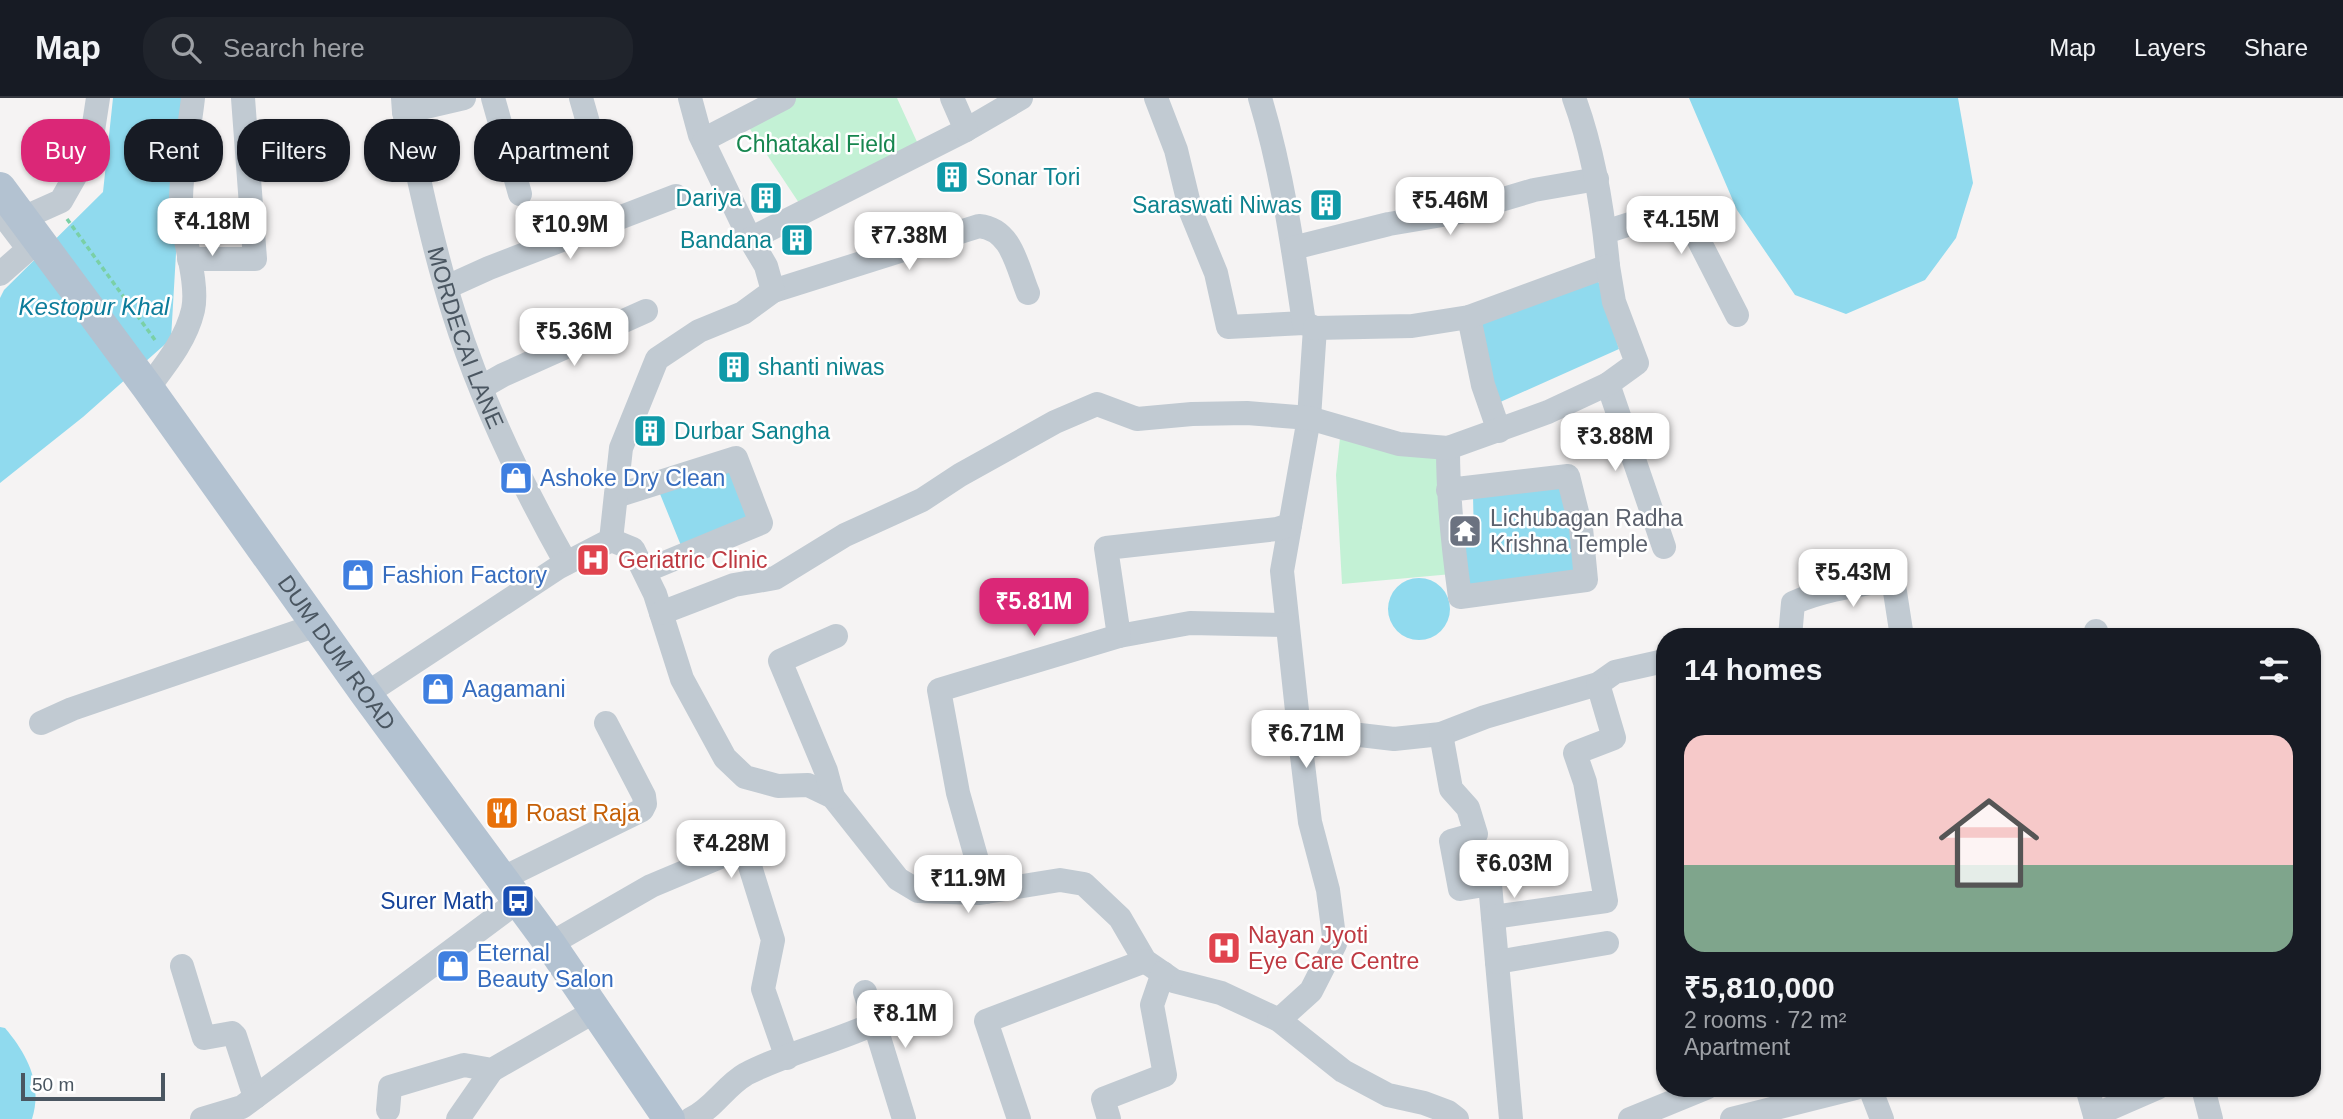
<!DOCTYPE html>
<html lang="en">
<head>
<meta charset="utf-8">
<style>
	:root { --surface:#171b24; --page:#20242c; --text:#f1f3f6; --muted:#9ea1a6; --line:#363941; --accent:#db2777 }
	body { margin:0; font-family:Helvetica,sans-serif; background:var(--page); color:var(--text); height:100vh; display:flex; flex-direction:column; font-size:26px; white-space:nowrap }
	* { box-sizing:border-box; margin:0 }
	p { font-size:23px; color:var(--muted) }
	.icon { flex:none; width:38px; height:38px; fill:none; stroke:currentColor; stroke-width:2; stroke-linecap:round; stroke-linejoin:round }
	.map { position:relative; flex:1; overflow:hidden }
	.panel { position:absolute; left:1656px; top:530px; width:665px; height:469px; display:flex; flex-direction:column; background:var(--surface); border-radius:28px; box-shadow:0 2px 5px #0004 }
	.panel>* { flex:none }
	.guide { position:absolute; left:21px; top:21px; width:665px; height:63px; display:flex; gap:14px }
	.scale { position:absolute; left:21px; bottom:18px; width:144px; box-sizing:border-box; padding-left:7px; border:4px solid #4a5661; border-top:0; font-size:19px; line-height:24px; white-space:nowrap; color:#4a5661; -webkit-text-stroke:5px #fff; paint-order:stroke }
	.price { position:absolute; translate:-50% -60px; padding:0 16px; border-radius:14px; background:#fff; color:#222; font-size:23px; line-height:46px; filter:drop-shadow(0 2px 4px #0008) }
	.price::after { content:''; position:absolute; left:50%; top:42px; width:21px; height:16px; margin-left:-10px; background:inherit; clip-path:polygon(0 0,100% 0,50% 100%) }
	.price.active { background:var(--accent); color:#fff }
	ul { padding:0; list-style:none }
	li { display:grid; align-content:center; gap:14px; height:371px; padding:0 28px }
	li span { display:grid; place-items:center; height:217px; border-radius:21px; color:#555 }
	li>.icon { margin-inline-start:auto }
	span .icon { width:126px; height:126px; fill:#fffc; stroke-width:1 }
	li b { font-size:30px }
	h2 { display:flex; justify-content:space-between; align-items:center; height:84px; padding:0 28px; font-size:30px }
	.chip { padding:0 24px; border-radius:28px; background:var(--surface); box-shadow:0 2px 5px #0004; font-size:24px; line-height:63px }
	.chip.active { background:var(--accent); color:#fff }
	header { display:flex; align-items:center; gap:42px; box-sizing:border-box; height:98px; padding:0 35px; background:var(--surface); border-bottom:2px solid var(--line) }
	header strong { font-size:33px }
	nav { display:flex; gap:38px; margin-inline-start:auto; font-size:24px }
	.search { width:490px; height:63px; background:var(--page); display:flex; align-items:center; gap:18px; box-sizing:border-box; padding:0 24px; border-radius:28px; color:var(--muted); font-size:26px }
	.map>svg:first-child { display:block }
	.green { fill:#c3f1d5 }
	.water { fill:#90daee }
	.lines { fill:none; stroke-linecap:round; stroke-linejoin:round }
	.path { stroke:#7ad0a6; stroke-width:3.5; stroke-dasharray:5 3.5; stroke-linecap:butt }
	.minor { stroke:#c1cad2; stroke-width:24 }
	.major { stroke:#b3c2d1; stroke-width:32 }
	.labels { text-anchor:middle; stroke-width:5; stroke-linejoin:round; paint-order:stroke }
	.park-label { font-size:23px; fill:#17864f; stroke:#fff }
	.culture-label { font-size:23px; fill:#0d838f; stroke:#fff; text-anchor:start }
	.street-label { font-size:23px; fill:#4a5661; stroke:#fff }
	.shop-label { font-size:23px; fill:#366cbe; stroke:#fff; text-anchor:start }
	.worship-label { font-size:23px; fill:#5b616d; stroke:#fff; text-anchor:start }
	.health-label { font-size:23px; fill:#be3a42; stroke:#fff; text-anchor:start }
	.food-label { font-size:23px; fill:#c56008; stroke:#fff; text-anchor:start }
	.transit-label { font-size:23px; fill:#164399; stroke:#fff; text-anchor:end }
	.water-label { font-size:24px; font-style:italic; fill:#0c7c9b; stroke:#fff }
</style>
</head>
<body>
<header>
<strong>Map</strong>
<div class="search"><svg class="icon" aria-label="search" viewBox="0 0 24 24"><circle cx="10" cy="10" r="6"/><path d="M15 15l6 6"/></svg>Search here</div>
<nav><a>Map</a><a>Layers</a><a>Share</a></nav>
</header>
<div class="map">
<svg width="2343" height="1021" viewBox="0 0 2343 1021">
	<rect width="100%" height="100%" fill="#f5f3f3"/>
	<path class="green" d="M796,0h101l21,46 -117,62 -55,-83z
		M1340,340l104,15 8,121 -110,10 -6,-109z"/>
	<path class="water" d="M113,0h78l-11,87 -9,154 -88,78 -83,66v-185l4,-8 99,-98z
		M1689,0h269l15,85 -17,55 -31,42 -79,34 -51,-19 -58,-85z
		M1598,182l21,69 -121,54 -22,-81z
		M732,369l18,52 -68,29 -24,-59z
		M1562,385l18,92 -118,19 -1,-52 13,-1 -1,-46z
		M1388 511a31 31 0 1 1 62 0a31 31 0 1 1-62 0Z
		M0,929l5,1c22,26 38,56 27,91h-32z"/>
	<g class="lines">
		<path class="path" d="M67,121l88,121"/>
		<g class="minor">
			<path id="s1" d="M403,0l1,14c15,67 29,136 50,202 27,86 68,171 112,249"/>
			<path d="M493,0l27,96"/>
			<path d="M581,0l20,70"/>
			<path d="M690,0l10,37 50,104 216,-109 55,-32"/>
			<path d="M952,0l14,32"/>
			<path d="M1156,0l20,52 15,62 25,61 12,54 76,-4"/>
			<path d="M1260,0c22,73 33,149 44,225l11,5 -6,90 -27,153 19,177 59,-13 34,4 47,-5 44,-17 113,-33 17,-12 49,-11"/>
			<path d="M404,14l60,-14"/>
			<path d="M704,44l3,-4 77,-40"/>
			<path d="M23,120l38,-17 29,-51 8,-52"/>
			<path d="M1605,134l41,-13 45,6 46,90"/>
			<path d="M1293,150l96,-24 71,-12 74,-22 63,-11"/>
			<path d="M189,161h66l-12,-161"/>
			<path d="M0,176l25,-22 -1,-9 -16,-21"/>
			<path d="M447,189l42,-19 187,-72"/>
			<path d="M773,193l206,-65c33,3 38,41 49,67"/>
			<path d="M1469,219l14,68 16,46"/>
			<path d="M1315,230l97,-2 57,-9 139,-51c-5,-57 -14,-114 -34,-168"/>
			<path d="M1608,286l56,163"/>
			<path d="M482,289l21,-12 143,-64"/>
			<path d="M148,290c18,-24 38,-48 45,-78 6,-27 -10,-72 -12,-100 -1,-37 8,-76 12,-112"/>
			<path d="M1448,392l120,-14 13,52 5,52 -126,17c-7,-50 -12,-99 -12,-149"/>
			<path d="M616,398l120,-38 25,65 -116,48"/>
			<path d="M611,442l22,9 22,45 27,85 43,79 20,19 33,9 30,-1 25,12 65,82 20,12 62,2 80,-13 24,4 36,34 25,43 29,20 47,12 58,27 64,51 45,24 36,8 24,9 9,7"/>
			<path d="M661,515l73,-28 41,-7 70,-43 77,-35 38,-25 95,-53 42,-18 40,15 55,-5 55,-1 62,5 90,26 49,4 100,-36 60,-28 29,-21 -23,-61 -6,-36"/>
			<path d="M2096,533l1,6"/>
			<path d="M1119,538l71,-13 97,2"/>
			<path d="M1790,539l3,-34c32,-14 66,-18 100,-24l9,58"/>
			<path d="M366,596l193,-127 52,-27 10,-92 36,-89 42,-28 44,-18 30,-22 -7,-25 -16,-27"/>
			<path d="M41,625l31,-14 245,-84"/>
			<path d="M1441,636l10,55 17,19 8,26 -25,7 9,48 30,-5 21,235"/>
			<path d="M833,699l-7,-26 -46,-110 56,-25"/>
			<path d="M501,781l141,-69 3,-6 -1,-8 -38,-73"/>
			<path d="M986,794l-28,-99 -19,-103 180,-54 -13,-88 171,-19 13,-4"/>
			<path d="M1493,819l113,-16 -21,-119 -10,-29 39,-15 -16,-54"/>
			<path d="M550,846l101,-58 93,-39 29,93 -10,49 24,69"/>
			<path d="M1497,864l110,-19"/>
			<path d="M182,868l22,72 28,-5 3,3 20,61"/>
			<path d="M865,894l39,127"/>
			<path d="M1279,922l32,-29 24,-47 -7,-54 -18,-68 -9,-74"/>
			<path d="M1870,990l12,31"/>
			<path d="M2087,990l9,31"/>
			<path d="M2203,990l8,31"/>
			<path d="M388,1012l2,-23 74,-22 28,5 103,-59"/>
			<path d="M2095,1017l62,-27"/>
			<path d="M202,1021l40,-12 276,-206"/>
			<path d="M458,1021l34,-49"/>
			<path d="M691,1021c22,-10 34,-33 55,-45 40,-21 86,-31 127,-50"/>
			<path d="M1019,1021l-33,-98 159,-60"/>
			<path d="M1109,1021l-6,-20 62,-24 -13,-70 11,-32"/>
			<path d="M1630,1021l76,-31"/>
			<path d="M1732,1021l123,-31"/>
		</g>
		<path class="major" id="s2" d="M0,90l148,200 218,306 184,250 119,175"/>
	</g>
	<defs>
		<symbol id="building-square" viewBox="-11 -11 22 22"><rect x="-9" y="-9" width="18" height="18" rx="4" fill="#0f9aa8" stroke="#fff"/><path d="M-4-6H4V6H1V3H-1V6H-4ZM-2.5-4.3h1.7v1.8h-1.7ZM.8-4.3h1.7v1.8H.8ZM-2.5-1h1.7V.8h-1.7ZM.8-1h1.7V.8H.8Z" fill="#fff"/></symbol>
		<symbol id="shop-square" viewBox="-11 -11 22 22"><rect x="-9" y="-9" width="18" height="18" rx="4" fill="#3f7fe0" stroke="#fff"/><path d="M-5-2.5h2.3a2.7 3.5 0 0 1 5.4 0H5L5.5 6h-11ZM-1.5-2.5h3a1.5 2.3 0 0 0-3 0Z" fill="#fff"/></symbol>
		<symbol id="temple-square" viewBox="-11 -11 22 22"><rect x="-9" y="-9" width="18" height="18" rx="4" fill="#6b7280" stroke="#fff"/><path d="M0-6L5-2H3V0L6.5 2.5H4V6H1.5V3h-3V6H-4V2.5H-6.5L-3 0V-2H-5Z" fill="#fff"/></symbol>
		<symbol id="hospital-square" viewBox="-11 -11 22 22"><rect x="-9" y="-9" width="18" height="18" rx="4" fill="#e0444e" stroke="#fff"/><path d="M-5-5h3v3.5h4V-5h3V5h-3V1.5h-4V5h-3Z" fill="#fff"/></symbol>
		<symbol id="restaurant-square" viewBox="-11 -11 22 22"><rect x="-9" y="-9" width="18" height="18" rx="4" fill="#e8710a" stroke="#fff"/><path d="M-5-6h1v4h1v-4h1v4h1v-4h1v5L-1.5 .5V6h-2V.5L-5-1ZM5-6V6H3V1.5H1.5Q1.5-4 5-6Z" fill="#fff"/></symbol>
		<symbol id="bus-square" viewBox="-11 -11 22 22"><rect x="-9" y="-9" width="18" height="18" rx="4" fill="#1a4fb4" stroke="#fff"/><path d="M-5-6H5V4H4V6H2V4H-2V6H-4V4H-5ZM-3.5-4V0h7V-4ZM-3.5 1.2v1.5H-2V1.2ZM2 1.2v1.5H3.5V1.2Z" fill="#fff"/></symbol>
	</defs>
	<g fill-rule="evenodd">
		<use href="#building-square" x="933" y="60" width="38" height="38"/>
		<use href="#building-square" x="747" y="81" width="38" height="38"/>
		<use href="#building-square" x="1307" y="88" width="38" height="38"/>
		<use href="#building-square" x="778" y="123" width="38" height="38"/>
		<use href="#building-square" x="715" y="250" width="38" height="38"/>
		<use href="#building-square" x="631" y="314" width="38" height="38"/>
		<use href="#shop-square" x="497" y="361" width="38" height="38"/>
		<use href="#temple-square" x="1446" y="414" width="38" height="38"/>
		<use href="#hospital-square" x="574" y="443" width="38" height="38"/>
		<use href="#shop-square" x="339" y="458" width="38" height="38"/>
		<use href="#shop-square" x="419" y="572" width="38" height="38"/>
		<use href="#restaurant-square" x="483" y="696" width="38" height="38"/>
		<use href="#bus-square" x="499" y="784" width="38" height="38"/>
		<use href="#hospital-square" x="1205" y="831" width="38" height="38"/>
		<use href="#shop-square" x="434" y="849" width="38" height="38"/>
	</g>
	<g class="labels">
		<g class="park-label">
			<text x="816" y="54">Chhatakal Field</text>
		</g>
		<g class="culture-label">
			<text x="976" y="87">Sonar Tori</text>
			<text x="742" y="108" text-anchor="end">Dariya</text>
			<text x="1302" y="115" text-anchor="end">Saraswati Niwas</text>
			<text x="772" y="150" text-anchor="end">Bandana</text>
			<text x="758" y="277">shanti niwas</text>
			<text x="674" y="341">Durbar Sangha</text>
		</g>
		<g class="street-label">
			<text dy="8" stroke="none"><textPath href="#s1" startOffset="248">MORDECAI LANE</textPath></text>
			<text dy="8" stroke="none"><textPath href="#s2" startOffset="574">DUM DUM ROAD</textPath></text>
		</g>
		<g class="shop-label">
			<text x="540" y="388">Ashoke Dry Clean</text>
			<text x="382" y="485">Fashion Factory</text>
			<text x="462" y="599">Aagamani</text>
			<text x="477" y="863">Eternal<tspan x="477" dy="26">Beauty Salon</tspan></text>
		</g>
		<g class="worship-label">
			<text x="1490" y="428">Lichubagan Radha<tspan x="1490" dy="26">Krishna Temple</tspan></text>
		</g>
		<g class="health-label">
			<text x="618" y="470">Geriatric Clinic</text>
			<text x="1248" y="845">Nayan Jyoti<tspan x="1248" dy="26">Eye Care Centre</tspan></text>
		</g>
		<g class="food-label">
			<text x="526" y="723">Roast Raja</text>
		</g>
		<g class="transit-label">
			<text x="494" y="811">Surer Math</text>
		</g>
		<g class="water-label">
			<text x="94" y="217">Kestopur Khal</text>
		</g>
	</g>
</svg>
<div class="scale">50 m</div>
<b class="price" style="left:1450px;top:139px">₹5.46M</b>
<b class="price" style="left:1681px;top:158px">₹4.15M</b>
<b class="price" style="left:212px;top:160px">₹4.18M</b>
<b class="price" style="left:570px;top:163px">₹10.9M</b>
<b class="price" style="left:909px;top:174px">₹7.38M</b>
<b class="price" style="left:574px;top:270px">₹5.36M</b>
<b class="price" style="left:1615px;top:375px">₹3.88M</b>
<b class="price" style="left:1853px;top:511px">₹5.43M</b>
<b class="price active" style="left:1034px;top:540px">₹5.81M</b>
<b class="price" style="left:1306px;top:672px">₹6.71M</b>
<b class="price" style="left:731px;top:782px">₹4.28M</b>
<b class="price" style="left:1514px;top:802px">₹6.03M</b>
<b class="price" style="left:968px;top:817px">₹11.9M</b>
<b class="price" style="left:905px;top:952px">₹8.1M</b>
<div class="guide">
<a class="chip active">Buy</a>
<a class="chip">Rent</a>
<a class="chip">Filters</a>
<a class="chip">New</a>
<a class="chip">Apartment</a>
</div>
<section class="panel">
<h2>14 homes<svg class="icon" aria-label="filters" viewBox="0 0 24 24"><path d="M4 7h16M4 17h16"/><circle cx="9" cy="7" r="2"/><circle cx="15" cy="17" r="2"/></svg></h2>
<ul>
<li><span style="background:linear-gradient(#f6c9c9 60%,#7fa58c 0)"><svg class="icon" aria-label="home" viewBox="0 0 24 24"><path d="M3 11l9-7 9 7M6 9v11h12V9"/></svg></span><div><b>₹5,810,000</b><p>2 rooms · 72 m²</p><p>Apartment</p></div></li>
</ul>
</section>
</div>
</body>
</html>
